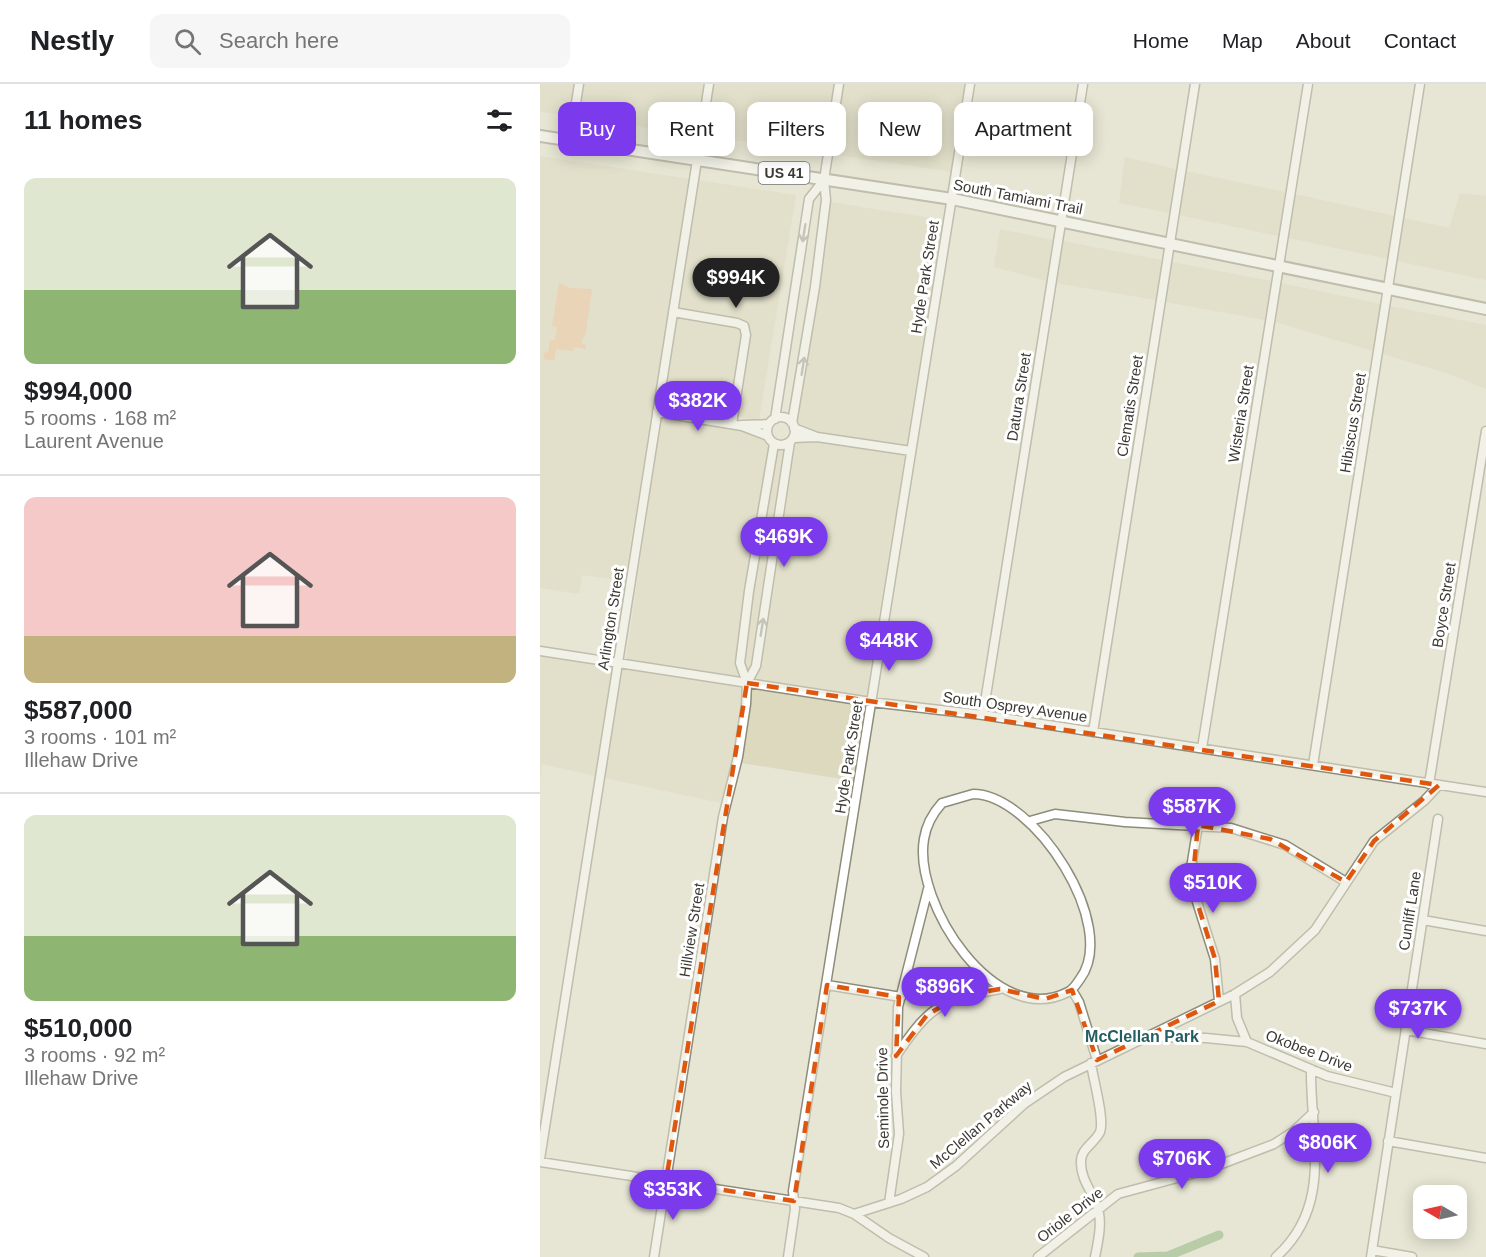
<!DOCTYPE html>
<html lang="en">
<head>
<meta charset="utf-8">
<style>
	:root { --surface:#fff; --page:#f6f6f6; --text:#202124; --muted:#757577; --line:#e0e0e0; --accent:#7c3aed }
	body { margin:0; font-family:Helvetica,sans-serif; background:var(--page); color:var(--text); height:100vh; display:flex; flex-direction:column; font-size:22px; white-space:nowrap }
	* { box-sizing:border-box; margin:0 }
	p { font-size:20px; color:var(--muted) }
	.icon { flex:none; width:33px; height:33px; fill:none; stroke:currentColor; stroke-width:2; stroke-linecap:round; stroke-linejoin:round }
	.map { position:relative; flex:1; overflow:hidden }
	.drawer { display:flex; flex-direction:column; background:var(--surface); width:540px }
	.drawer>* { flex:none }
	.hud { position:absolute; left:18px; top:18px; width:570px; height:54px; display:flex; gap:12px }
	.needle { width:39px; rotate:279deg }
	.tools { position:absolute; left:873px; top:1101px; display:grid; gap:12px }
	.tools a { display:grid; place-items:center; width:54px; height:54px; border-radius:12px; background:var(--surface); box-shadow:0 3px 15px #0003; font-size:30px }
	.price { position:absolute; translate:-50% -51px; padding:0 14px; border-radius:21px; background:var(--accent); color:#fff; font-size:20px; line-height:39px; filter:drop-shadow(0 2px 3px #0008) }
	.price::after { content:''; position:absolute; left:50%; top:36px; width:18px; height:14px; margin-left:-9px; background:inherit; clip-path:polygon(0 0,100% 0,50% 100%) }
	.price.selected { background:#222; color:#fff }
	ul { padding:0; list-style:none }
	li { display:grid; align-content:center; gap:12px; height:318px; padding:0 24px }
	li+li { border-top:2px solid var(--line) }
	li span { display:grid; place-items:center; height:186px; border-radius:12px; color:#555 }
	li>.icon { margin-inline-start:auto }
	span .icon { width:108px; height:108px; fill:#fffc; stroke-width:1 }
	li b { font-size:26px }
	h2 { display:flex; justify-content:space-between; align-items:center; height:72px; padding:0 24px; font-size:26px }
	.pill { padding:0 21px; border-radius:12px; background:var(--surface); box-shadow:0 3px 15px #0003; font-size:21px; line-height:54px }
	.pill.selected { background:var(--accent); color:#fff }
	header { display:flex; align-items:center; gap:36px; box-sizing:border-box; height:84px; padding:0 30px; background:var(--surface); border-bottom:2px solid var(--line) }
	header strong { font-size:28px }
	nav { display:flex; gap:33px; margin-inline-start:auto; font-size:21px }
	.search { width:420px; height:54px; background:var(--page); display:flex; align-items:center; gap:15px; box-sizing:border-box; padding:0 21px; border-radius:12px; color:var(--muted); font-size:22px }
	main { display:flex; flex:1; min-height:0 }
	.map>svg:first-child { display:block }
	.built { fill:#dcd9bf }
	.green { fill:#edbe95 }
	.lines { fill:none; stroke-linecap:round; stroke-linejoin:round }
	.canal { stroke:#7cad71; stroke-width:9 }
	.minor-casing { stroke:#8e8c7b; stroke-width:11 }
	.major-casing { stroke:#8e8c7b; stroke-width:14 }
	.minor { stroke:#fff; stroke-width:8 }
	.major { stroke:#fff; stroke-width:10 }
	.oneway { stroke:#9c9c98 }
	.marked { fill:none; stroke:#df570e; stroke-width:4.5; stroke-dasharray:12 8; stroke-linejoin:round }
	.labels { text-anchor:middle; stroke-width:6; stroke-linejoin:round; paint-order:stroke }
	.shield { fill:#fff; stroke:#757470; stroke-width:1.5 }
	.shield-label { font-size:14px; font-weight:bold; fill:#3a3932 }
	.street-label { font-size:15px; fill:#3a3932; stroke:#fff }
	.neighbourhood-label { font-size:16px; font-weight:bold; fill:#245e60; stroke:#fff }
</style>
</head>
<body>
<header>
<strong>Nestly</strong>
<div class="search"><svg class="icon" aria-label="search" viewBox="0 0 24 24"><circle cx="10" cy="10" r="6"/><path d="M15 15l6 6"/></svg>Search here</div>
<nav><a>Home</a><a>Map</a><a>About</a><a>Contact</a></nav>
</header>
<main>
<section class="drawer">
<h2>11 homes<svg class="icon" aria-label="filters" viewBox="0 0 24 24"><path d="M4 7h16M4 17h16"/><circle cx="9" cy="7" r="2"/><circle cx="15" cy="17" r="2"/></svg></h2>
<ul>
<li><span style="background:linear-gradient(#dfe7d0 60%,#8fb573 0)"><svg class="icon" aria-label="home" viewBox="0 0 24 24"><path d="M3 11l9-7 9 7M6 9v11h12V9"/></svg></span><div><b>$994,000</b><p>5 rooms · 168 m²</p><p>Laurent Avenue</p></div></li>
<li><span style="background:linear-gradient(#f6c9c9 75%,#c2b280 0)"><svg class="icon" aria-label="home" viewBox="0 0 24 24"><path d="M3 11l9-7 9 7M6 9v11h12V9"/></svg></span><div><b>$587,000</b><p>3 rooms · 101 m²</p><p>Illehaw Drive</p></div></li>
<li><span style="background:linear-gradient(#dfe7d0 65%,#8fb573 0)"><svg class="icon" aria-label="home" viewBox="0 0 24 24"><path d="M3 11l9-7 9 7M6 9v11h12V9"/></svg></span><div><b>$510,000</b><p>3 rooms · 92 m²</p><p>Illehaw Drive</p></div></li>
</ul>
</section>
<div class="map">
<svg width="946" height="1173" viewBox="0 0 946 1173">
	<rect width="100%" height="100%" fill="#e7e5d3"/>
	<path class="built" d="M0,0h34l-5,32 -29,-4z
		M44,0h120l-8,51 -117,-17z
		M174,0h120l-11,69 -117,-17z
		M304,0h121l-14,88 -119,-18z
		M0,72l256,39 -37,225 -105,-16 -30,177 -42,-6 -3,19 -39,-6z
		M585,73l51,12 -7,44 -50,-10z
		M646,87l99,21 -7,44 -99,-21z
		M920,109l26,3v84l-89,-19 7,-43 45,10z
		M755,110l99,22 -6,43 -100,-21z
		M291,118l112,18 -37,226 -85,-13 -24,-10z
		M460,145l53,11 -7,41 -52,-14z
		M523,157l99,19 -6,40 -100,-17z
		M632,178l99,19 -6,39 -100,-18z
		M741,199l100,21 -8,47 -98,-29z
		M850,222l96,19v64l-34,-14 -69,-21z
		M121,333l77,12 26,11 5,5 -25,145 -9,72 5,15 -114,-18z
		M256,358h24l85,12 -39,243 -112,-17 7,-14z
		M238,365h5l-32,215 -3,7 -3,-9 8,-70z
		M0,571l72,11 -17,110 -53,-12 -2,15z
		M82,583l120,19 -9,71 -12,46 -116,-25z
		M211,604l114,18 -11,75 -113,-18z"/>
	<path class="green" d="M19,199l11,5 22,1 -6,43 -5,11 5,2v4l-13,-2v4l-17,-2 -2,12 -11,-2 2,-8 3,1 2,-12h5l2,-13 -5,-1z"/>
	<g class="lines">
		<path class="canal" d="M598,1173l30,-1 51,-21"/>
		<defs>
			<path id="minor" d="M30,57l9,-57
				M133,228l64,11 7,3 2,9 -14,89
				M117,328l85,14 26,10
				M227 347a14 14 0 1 1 28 0a14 14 0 1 1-28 0Z
				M235,335l34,-220 15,-19
				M252,339l23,-136 11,-87 -2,-20 15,-96
				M202,341l27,-1
				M254,344l23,9
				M253,354l24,-1 94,14
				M0,567l331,51 112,13 503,77
				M207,599l9,-17 34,-224
				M443,631l100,-631
				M553,648l102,-648
				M662,664l106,-664
				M773,681l107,-681
				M889,700l57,-353
				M433,710c61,0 147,132 107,185 -3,4 -6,10 -12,13 -73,38 -155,-89 -144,-153 2,-13 9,-26 18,-36z
				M490,737l25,-7 70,8 106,6 54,17 61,37
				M658,741l-7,43 1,18 23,73 4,42
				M883,836l63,11
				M287,901l74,12
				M532,906l7,12 18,58
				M695,910l2,24 10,24 80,34 69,17
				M866,946l80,14
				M606,953l60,1 41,4
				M356,972c34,-51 45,-56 104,-67
				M551,979c2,16 14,56 9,69 -6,12 -20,17 -19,31 0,17 11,28 16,43 6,15 1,36 -2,51
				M848,1057l98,17
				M0,1075l169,-1075
				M0,1078l299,46 15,6 47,-15 26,-12 29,-21 68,-62 40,-27 171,-83 35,-22 45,-42 59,-89 50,-40 15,-16
				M349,1119l10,-69 -3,-42 2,-85 30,-118
				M314,1130l35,24 35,19
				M832,1166l40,7
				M114,1173l69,-440 15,-60 8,-53 1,-21 -7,-20 9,-72 25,-147
				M248,1173l7,-48 -2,-18 177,-1107
				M498,1173l80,-63 85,-23 71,-27 20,-13 20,-19
				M736,1173c58,-52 34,-121 35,-188
				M831,1173l67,-438"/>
			<path id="major" d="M0,52l412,63 534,110"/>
		</defs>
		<use href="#minor" class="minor-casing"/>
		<use href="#major" class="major-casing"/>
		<use href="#minor" class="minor"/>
		<use href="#major" class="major"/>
	</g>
	<defs><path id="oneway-shaft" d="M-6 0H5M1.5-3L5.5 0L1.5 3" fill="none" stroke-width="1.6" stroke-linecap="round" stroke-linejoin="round" transform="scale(1.5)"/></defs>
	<g class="oneway">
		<use href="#oneway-shaft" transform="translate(264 149) rotate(99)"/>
		<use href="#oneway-shaft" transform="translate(263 282) rotate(-81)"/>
		<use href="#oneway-shaft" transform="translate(222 543) rotate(-81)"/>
	</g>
	<path d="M0 0H946V1173H0ZM207,599l692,102 -65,56 -28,41 -76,-43 -72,-14 -6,61 23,73 4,42 -122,59 -25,-70 -27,9 -45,-10 -41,7 -32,19 -31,41 3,-59 -72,-12 -33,216 -128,-20z" fill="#e7e5d3" fill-opacity=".55" fill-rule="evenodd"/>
	<path class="marked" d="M207,599l692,102 -65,56 -28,41 -76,-43 -72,-14 -6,61 23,73 4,42 -122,59 -25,-70 -27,9 -45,-10 -41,7 -32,19 -31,41 3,-59 -72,-12 -33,216 -128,-20z"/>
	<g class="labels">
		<rect class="shield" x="218.5" y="78" width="51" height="22" rx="4.5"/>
		<g class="shield-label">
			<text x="244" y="94">US 41</text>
		</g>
		<g class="street-label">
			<text transform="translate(478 113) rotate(11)" y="5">South Tamiami Trail</text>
			<text transform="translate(385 193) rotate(-81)" y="5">Hyde Park Street</text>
			<text transform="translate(479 313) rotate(-81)" y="5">Datura Street</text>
			<text transform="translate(590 322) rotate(-81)" y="5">Clematis Street</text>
			<text transform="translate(701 330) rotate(-81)" y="5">Wisteria Street</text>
			<text transform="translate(813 339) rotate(-81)" y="5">Hibiscus Street</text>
			<text transform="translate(904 521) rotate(-81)" y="5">Boyce Street</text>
			<text transform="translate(71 535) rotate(-81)" y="5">Arlington Street</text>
			<text transform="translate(475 623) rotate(8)" y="5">South Osprey Avenue</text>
			<text transform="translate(309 673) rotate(-81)" y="5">Hyde Park Street</text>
			<text transform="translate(870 827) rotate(-81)" y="5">Cunliff Lane</text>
			<text transform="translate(152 846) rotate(-81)" y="5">Hillview Street</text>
			<text transform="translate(769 967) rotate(21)" y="5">Okobee Drive</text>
			<text transform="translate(343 1014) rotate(-91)" y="5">Seminole Drive</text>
			<text transform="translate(441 1041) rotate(-40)" y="5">McClellan Parkway</text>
			<text transform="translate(530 1131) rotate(-38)" y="5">Oriole Drive</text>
		</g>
		<g class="neighbourhood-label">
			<text x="602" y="958">McClellan Park</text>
		</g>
	</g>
</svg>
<div class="tools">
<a><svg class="needle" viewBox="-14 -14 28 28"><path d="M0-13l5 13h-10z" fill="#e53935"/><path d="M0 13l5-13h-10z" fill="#757577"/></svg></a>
</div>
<b class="price selected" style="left:196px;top:225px">$994K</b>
<b class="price" style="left:158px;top:348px">$382K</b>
<b class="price" style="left:244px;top:484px">$469K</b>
<b class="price" style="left:349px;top:588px">$448K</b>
<b class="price" style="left:652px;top:754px">$587K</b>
<b class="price" style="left:673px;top:830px">$510K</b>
<b class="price" style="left:405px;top:934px">$896K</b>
<b class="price" style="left:878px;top:956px">$737K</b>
<b class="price" style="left:788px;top:1090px">$806K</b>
<b class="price" style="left:642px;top:1106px">$706K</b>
<b class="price" style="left:133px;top:1137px">$353K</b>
<div class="hud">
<a class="pill selected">Buy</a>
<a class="pill">Rent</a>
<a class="pill">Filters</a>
<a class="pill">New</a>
<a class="pill">Apartment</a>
</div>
</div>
</main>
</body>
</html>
